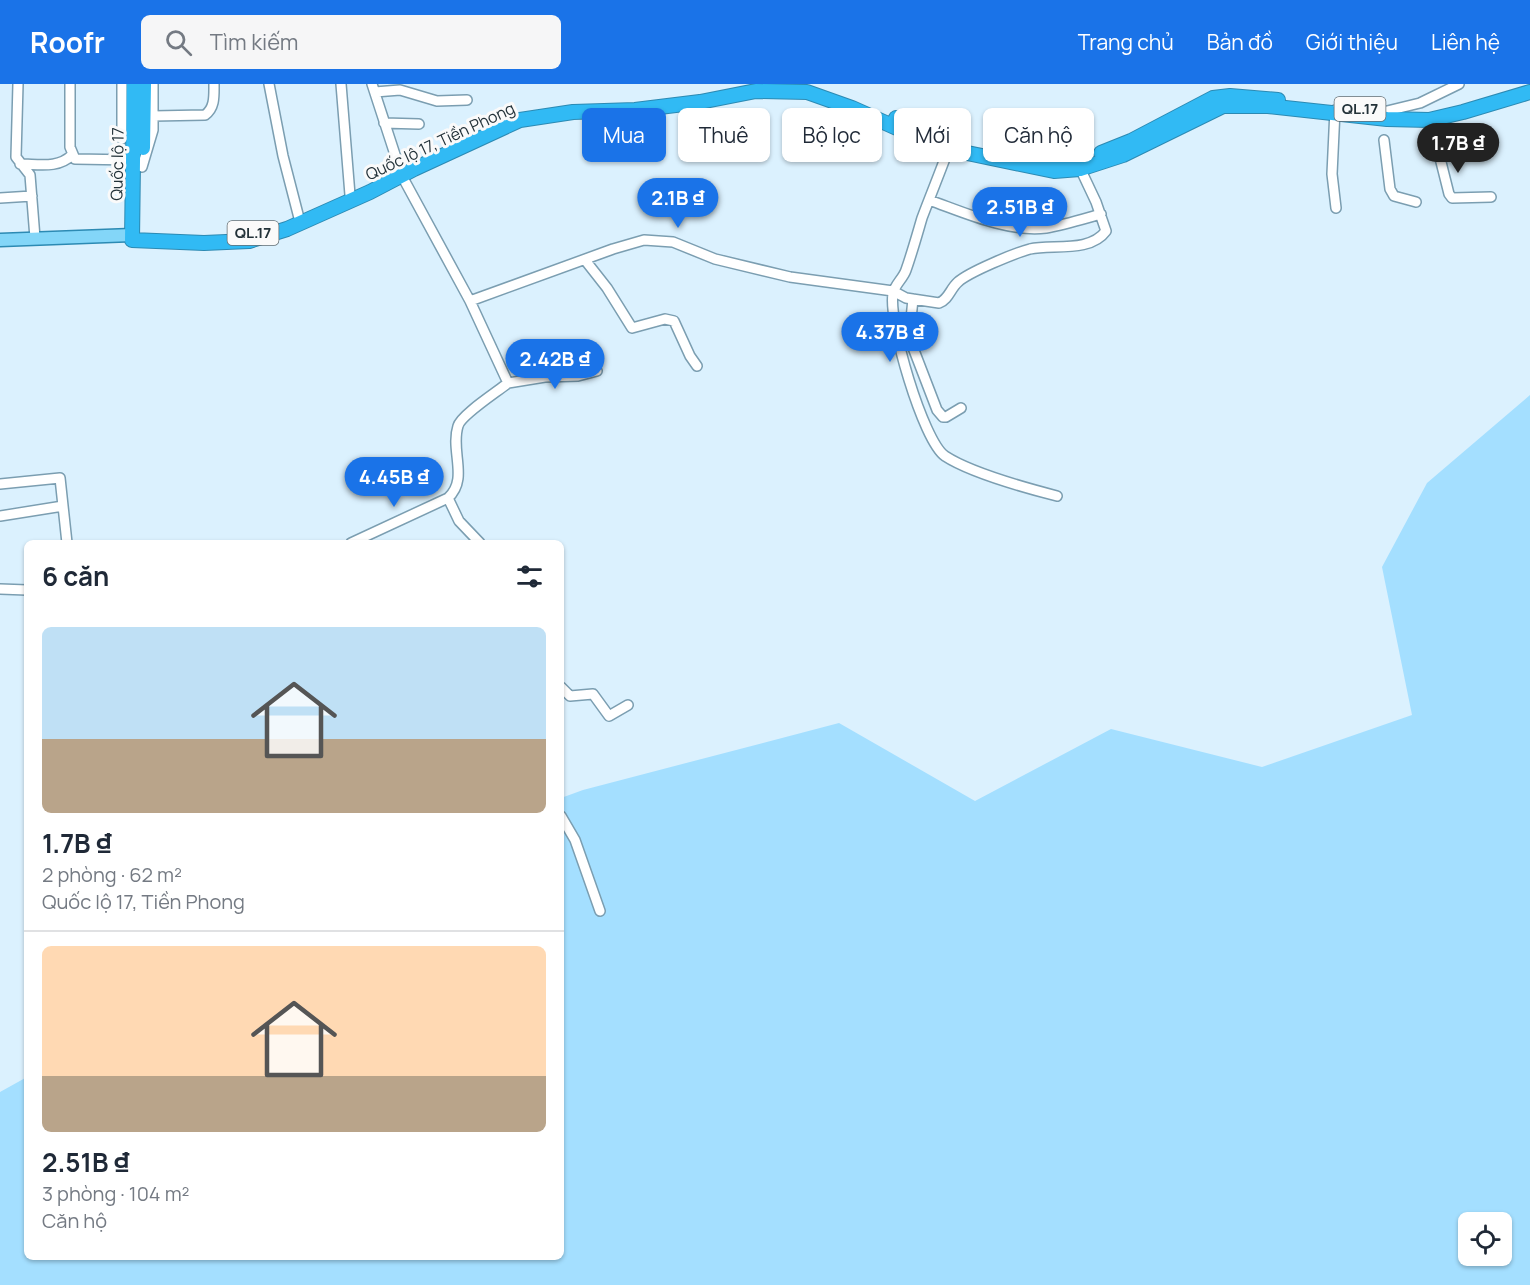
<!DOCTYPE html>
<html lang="vi">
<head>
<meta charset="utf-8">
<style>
	:root { --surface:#fff; --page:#f6f6f7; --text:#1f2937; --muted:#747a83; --line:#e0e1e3; --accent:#1a73e8 }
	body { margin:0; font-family:Manrope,sans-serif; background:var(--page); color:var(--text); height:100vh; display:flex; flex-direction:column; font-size:22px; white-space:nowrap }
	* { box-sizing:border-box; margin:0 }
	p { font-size:20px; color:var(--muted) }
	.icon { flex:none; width:33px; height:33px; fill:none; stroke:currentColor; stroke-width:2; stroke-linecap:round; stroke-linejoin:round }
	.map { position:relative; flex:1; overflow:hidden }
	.panel { position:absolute; left:24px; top:456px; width:540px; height:720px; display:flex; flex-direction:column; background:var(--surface); border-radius:9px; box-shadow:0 2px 4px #0004 }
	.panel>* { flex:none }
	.banner { position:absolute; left:582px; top:24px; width:570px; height:54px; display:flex; gap:12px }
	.buttons { position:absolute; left:1458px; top:1128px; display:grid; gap:12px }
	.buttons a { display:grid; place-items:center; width:54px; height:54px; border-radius:9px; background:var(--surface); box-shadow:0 2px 4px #0004; font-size:30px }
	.price { position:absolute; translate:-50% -51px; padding:0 14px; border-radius:21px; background:var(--accent); color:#fff; font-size:20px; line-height:39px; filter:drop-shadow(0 2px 3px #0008) }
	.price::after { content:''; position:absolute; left:50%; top:36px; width:18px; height:14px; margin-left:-9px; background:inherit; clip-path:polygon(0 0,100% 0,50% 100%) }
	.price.active { background:#222; color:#fff }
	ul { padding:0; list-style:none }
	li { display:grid; align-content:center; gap:12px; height:318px; padding:0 18px }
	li+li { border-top:2px solid var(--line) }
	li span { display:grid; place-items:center; height:186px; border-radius:9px; color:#555 }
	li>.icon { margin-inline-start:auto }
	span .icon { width:108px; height:108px; fill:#fffc; stroke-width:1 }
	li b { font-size:26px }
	h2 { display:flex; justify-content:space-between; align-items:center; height:72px; padding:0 18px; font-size:26px }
	.pill { padding:0 21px; border-radius:9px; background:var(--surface); box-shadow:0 2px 4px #0004; font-size:21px; line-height:54px }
	.pill.active { background:var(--accent); color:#fff }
	header { display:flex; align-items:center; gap:36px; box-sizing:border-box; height:84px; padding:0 30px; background:var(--accent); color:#fff }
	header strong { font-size:28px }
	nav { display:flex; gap:33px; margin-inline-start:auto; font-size:21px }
	.search { width:420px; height:54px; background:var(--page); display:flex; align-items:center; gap:15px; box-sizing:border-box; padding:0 21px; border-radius:9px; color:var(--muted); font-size:22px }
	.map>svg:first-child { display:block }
	.green { fill:#a4dfff; fill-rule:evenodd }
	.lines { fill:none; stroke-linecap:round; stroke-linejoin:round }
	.minor-casing { stroke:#7b9eb1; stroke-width:12 }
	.major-casing { stroke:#2c8ab3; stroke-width:15 }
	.highway-casing { stroke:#2c8ab3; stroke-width:16 }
	.minor { stroke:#fff; stroke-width:9 }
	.major { stroke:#83d6f8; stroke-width:12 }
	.highway { stroke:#31baf4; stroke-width:14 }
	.labels { text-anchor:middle; stroke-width:6; stroke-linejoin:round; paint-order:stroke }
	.shield { fill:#fafafa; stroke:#646e73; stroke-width:1.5 }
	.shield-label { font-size:15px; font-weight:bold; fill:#233239 }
	.street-label { font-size:16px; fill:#233239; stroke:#fafafa }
</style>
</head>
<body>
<header>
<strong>Roofr</strong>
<div class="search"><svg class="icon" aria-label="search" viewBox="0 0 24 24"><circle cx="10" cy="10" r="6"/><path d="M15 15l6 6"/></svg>Tìm kiếm</div>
<nav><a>Trang chủ</a><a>Bản đồ</a><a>Giới thiệu</a><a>Liên hệ</a></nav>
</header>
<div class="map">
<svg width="1530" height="1201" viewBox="0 0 1530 1201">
	<rect width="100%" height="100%" fill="#dbf1fe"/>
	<path class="green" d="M1530,311v890h-1530v-193l27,-15v180h534v-459l22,-8 256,-67 136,78 136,-72 151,38 150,-52 -30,-148 45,-84zM1468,1138h34v34h-34z"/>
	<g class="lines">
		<defs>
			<path id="minor" d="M18,0l-2,73 14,18 5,63
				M70,0v63l5,12 58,1
				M269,0l14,72 16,62
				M341,0l9,111
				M375,8l25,-2 37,11 30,-1
				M1335,26l-3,64 4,34
				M1387,27l33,-8 39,-19
				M153,32l52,-1c10,-7 9,-19 9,-31
				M384,39l35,1
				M1435,54l14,56 3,4 39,-1
				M122,55v-55
				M1384,56l6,49 4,7 22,6
				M950,61c-9,25 -19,49 -28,73 -5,17 -10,35 -16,52 -3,9 -12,15 -13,24 -5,27 30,147 52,162 26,17 81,32 112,40
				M20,80c18,0 38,5 52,-9
				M142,83l11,-37v-46
				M0,114l32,-2
				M929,116c34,12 80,33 117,28 18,-3 37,-9 55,-14
				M585,176l22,28 25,40 33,-9 9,2 16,35 7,10
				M913,215l-3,30 2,16 25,65 6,7h3l15,-9
				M470,217l143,-52 31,-9 29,2 42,17 75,18 103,14 13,7 33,5c10,-4 11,-14 19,-21 11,-10 57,-29 72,-33 22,-5 60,4 76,-18l-10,-29 -17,-36
				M508,299l37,-6 33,-1 19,-5
				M0,400l60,-6 7,65
				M448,414l11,23 21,22
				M0,432l63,-10
				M351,459l97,-45c21,-19 2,-47 10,-72 3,-11 39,-34 50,-43l-38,-82 -68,-125 -30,-92
				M0,505l27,1
				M561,603l9,9 23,-2 16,22 19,-11
				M561,732l14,24 25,71"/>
			<path id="major" d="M0,156l132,-5"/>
			<path id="highway" d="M134,0l-2,156 72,3 45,-2 38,-12 83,-37 44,-23 106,-49 53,-8 62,-2 65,-8 56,-11 51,1 45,16 65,29 31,12 106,22 26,-2 43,-14 100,-49h45l119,13 42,1 34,-8 67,-20
				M896,34l57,23
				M143,64l1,-64
				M1101,69l30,-12 82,-43 17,-2 48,4
				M1031,75l49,2"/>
		</defs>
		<use href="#minor" class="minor-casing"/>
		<use href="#major" class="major-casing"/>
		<use href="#highway" class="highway-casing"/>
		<use href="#minor" class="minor"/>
		<use href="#major" class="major"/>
		<use href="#highway" class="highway"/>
	</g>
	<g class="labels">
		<g class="shield">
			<rect x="1334.5" y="13" width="51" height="24" rx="4.5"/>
			<rect x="227.5" y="137" width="51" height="24" rx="4.5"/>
		</g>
		<g class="shield-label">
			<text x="1360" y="30">QL.17</text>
			<text x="253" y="154">QL.17</text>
		</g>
		<g class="street-label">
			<text transform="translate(440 57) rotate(-25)" y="6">Quốc lộ 17, Tiền Phong</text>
			<text transform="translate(117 80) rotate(-89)" y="6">Quốc lộ 17</text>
		</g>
	</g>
</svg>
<div class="buttons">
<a><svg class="icon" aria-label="locate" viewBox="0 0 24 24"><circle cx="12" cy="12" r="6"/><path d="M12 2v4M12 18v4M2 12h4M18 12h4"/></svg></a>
</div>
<b class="price active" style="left:1458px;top:90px">1.7B ₫</b>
<b class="price" style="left:678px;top:145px">2.1B ₫</b>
<b class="price" style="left:1020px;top:154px">2.51B ₫</b>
<b class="price" style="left:890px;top:279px">4.37B ₫</b>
<b class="price" style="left:555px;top:306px">2.42B ₫</b>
<b class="price" style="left:394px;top:424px">4.45B ₫</b>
<div class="banner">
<a class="pill active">Mua</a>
<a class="pill">Thuê</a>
<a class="pill">Bộ lọc</a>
<a class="pill">Mới</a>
<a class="pill">Căn hộ</a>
</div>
<section class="panel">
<h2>6 căn<svg class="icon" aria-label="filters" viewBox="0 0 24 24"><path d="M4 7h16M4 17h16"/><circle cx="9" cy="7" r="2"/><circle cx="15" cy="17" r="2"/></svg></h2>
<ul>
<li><span style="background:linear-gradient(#bfe0f5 60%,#b9a48a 0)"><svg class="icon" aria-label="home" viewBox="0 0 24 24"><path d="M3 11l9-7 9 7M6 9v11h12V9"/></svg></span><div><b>1.7B ₫</b><p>2 phòng · 62 m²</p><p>Quốc lộ 17, Tiền Phong</p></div></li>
<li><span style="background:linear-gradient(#ffd9b3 70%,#b9a48a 0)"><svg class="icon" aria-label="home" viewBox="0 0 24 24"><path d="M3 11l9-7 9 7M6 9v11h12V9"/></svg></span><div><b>2.51B ₫</b><p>3 phòng · 104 m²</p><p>Căn hộ</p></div></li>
</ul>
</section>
</div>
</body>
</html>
